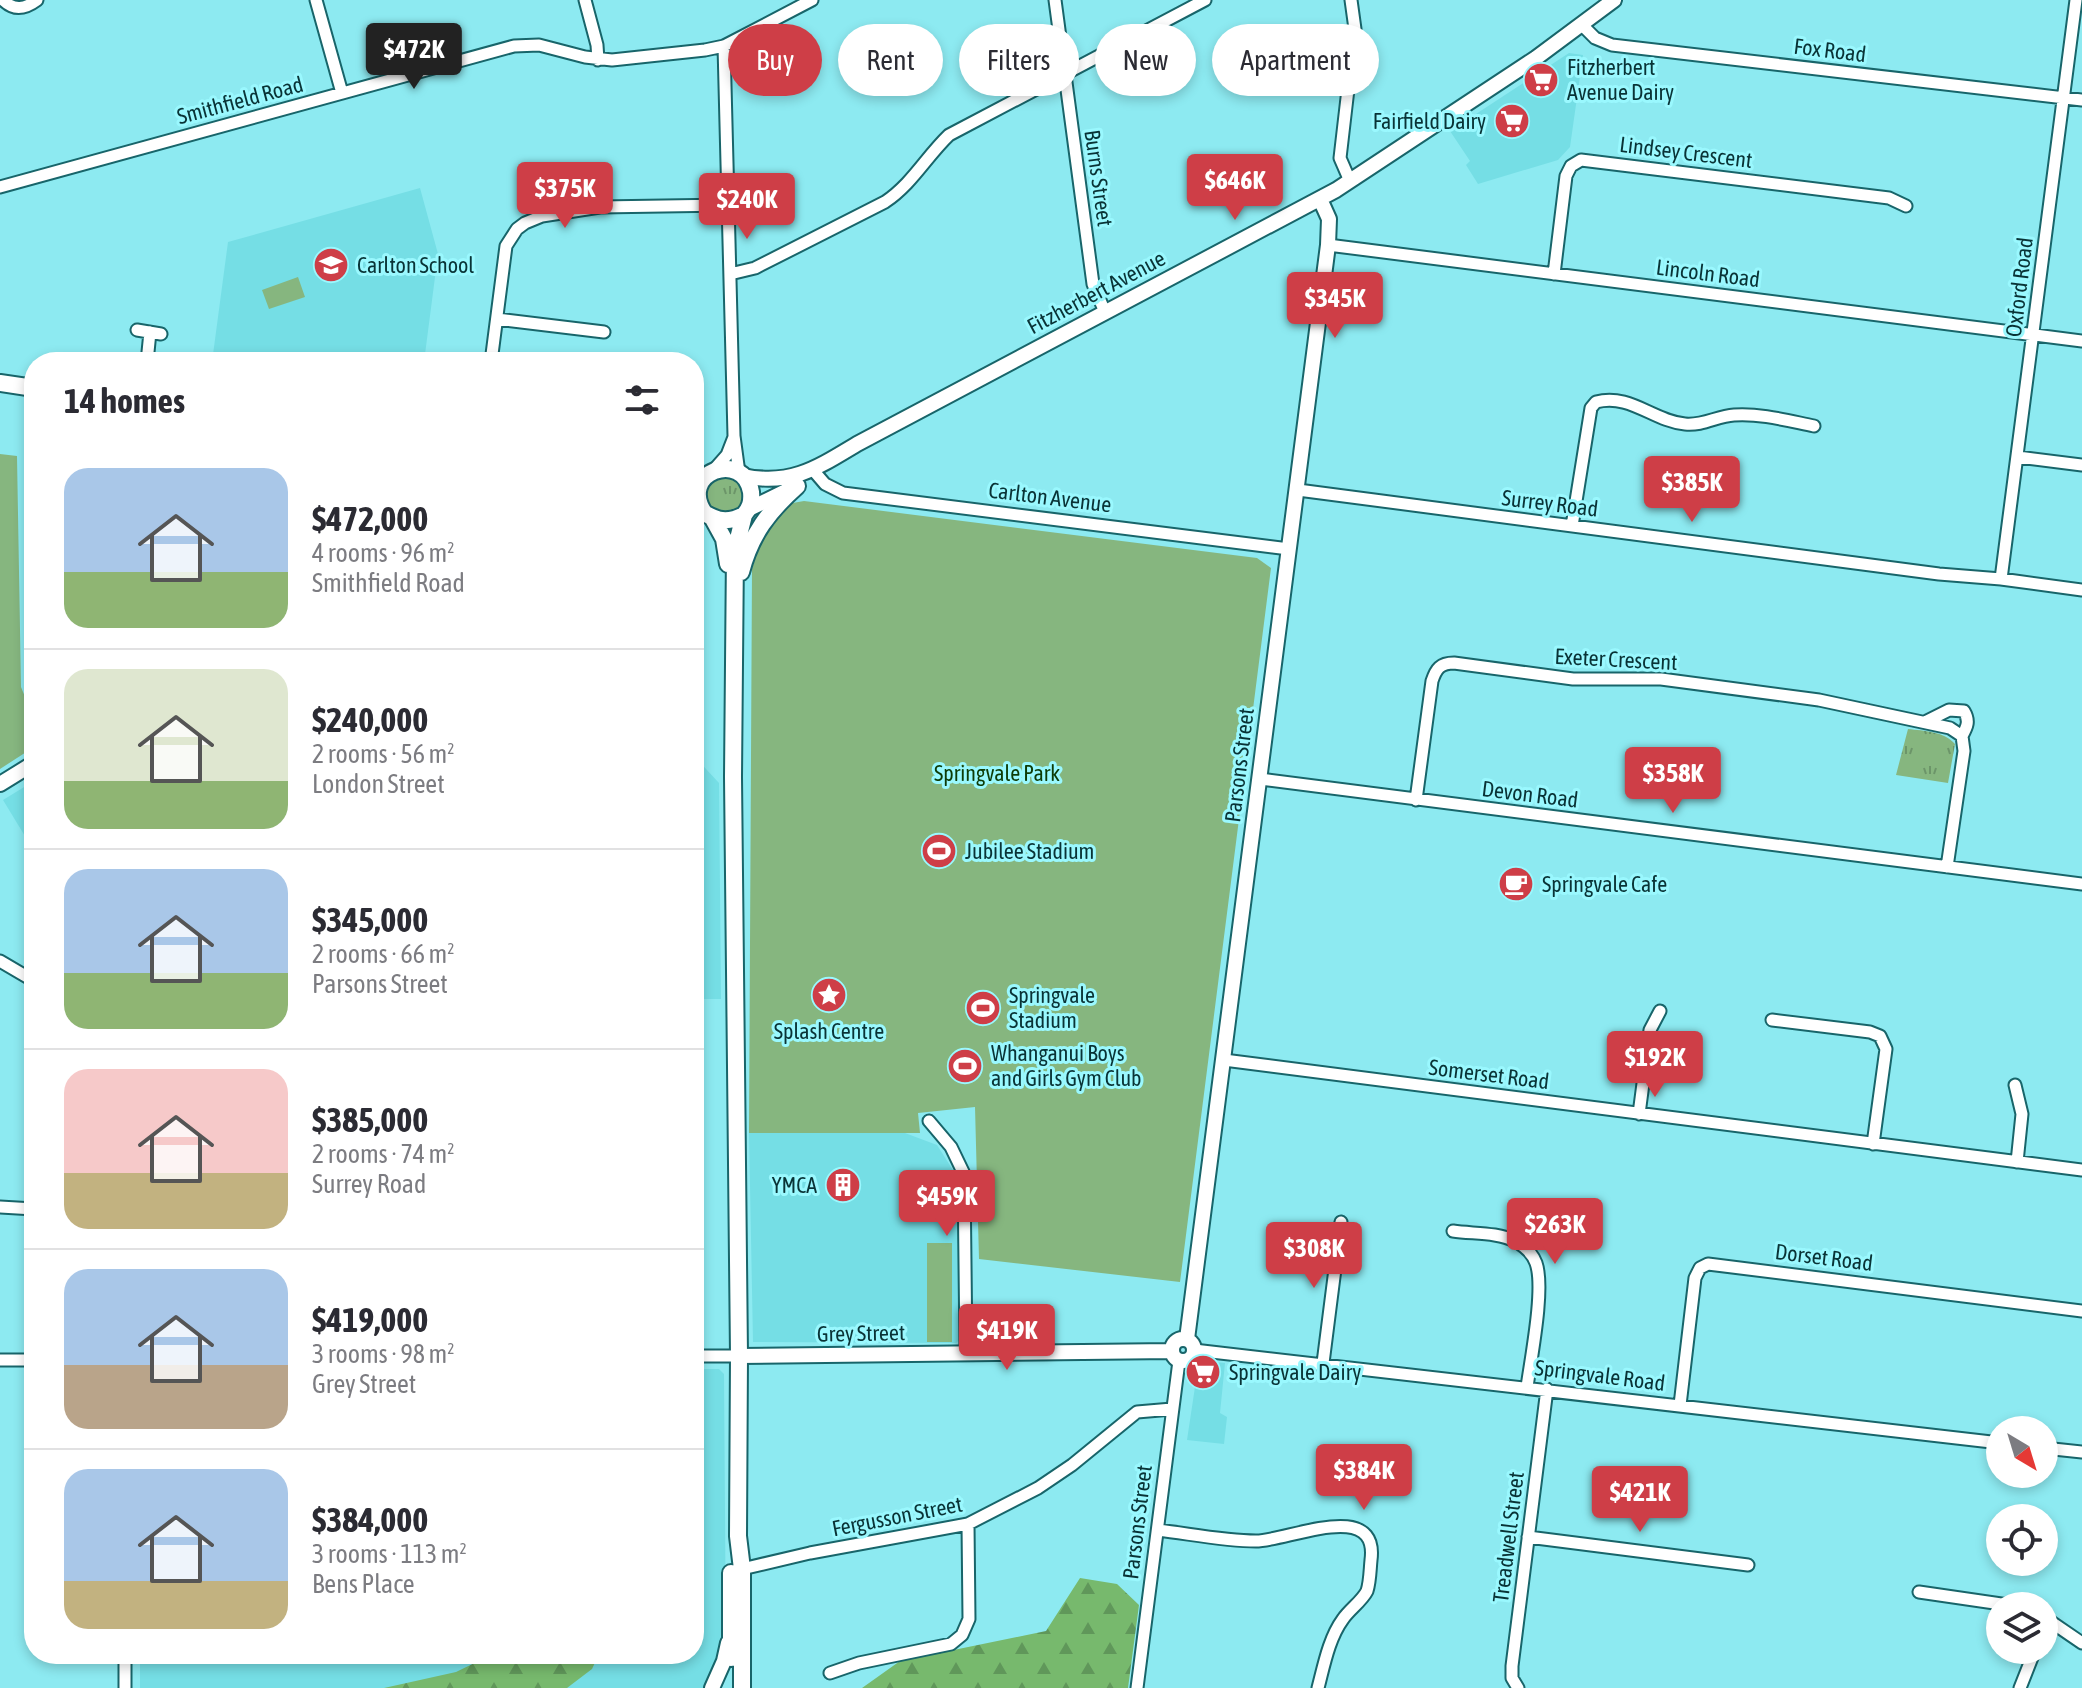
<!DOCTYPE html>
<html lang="en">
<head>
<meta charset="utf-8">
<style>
	:root { --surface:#fff; --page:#f2f2f3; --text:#2b2b33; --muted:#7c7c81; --line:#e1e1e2; --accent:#ce3e47 }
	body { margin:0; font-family:"Asap Condensed",sans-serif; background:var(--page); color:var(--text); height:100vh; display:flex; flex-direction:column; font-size:30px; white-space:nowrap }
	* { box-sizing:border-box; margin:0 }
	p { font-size:26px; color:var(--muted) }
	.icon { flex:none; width:44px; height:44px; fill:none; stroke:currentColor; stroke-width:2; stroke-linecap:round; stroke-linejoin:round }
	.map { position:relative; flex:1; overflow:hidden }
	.panel { position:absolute; left:24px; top:352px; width:680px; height:1312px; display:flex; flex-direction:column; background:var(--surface); border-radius:32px; box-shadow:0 4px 12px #0003 }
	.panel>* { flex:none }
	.banner { position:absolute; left:728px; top:24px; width:760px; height:72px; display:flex; gap:16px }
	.needle { width:52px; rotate:142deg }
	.buttons { position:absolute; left:1986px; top:1416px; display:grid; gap:16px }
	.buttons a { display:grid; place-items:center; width:72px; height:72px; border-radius:50%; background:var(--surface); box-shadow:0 4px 12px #0003; font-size:40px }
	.price { position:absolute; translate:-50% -68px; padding:0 18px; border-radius:8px; background:var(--accent); color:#fff; font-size:26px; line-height:52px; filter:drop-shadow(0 2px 4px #0008) }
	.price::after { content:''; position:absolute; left:50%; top:48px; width:24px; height:18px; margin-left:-12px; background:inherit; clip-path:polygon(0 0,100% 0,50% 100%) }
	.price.active { background:#222; color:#fff }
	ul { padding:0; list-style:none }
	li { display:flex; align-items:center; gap:24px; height:200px; padding:0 40px }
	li+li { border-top:2px solid var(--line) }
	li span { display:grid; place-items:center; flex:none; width:224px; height:160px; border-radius:24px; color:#555 }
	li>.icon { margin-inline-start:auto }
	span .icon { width:96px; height:96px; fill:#fffc; stroke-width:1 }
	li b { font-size:34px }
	h2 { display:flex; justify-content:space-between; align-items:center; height:96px; padding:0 40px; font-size:34px }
	.tag { padding:0 28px; border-radius:36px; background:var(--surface); box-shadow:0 4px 12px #0003; font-size:28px; line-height:72px }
	.tag.active { background:var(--accent); color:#fff }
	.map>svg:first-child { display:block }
	.built { fill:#75dee5 }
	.grass { fill:url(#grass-tufts) }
	.forest { fill:url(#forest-firs) }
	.park { fill:#86b67f }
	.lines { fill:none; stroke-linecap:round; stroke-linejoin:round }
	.minor-casing { stroke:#18656a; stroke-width:15 }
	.major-casing { stroke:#18656a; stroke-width:18 }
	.highway-casing { stroke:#18656a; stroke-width:20 }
	.minor { stroke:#fff; stroke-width:11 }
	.major { stroke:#fff; stroke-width:14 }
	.highway { stroke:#fff; stroke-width:16 }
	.labels { text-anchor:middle; stroke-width:6; stroke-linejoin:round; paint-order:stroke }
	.street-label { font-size:22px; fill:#093336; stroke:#9af8fe }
	.poi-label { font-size:22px; fill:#093336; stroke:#9af8fe; text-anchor:start }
	.park-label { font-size:22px; fill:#0d3b06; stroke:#9af8fe }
</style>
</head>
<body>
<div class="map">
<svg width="2082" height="1688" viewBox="0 0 2082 1688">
	<defs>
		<pattern id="grass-tufts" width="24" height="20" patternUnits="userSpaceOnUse" patternTransform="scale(2)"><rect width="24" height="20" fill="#86b67f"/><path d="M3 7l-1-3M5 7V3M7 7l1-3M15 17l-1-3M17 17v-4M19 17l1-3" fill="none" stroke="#6c9569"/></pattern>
		<pattern id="forest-firs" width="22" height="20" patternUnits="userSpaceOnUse" patternTransform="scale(2)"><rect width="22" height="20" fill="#77b96d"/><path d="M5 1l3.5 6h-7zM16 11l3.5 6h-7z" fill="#60975a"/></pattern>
	</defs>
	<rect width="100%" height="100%" fill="#8deaf1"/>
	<path class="built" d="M1569,53l14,2 -13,92 -12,13 -80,24 -12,-19 4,-4 -20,-30z
		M420,188l18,66 -14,108h-212l16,-120z
		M694,756l25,27 2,216h-27z
		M34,781v70l-31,-51z
		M749,1133h156l32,12 21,33 4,160 -6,5 -203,-1z
		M1204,1361l21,2 -5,50 7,4 -3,27 -37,-4 11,-73z
		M694,1369h25l5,5 2,277 -12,30 -9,7h-565v-34h554z"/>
	<path class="grass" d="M730,475l14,13 -2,19 -18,9 -18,-10c1,-25 -1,-25 24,-31z
		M1908,729c16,2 36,2 47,15l-7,39 -52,-8z"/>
	<path class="forest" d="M1080,1578l37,6 22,21 -11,83h-266l38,-27 146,-30z
		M493,1654h106l-7,15 -25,19h-183l72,-16z"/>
	<path class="park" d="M298,277l7,20 -36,12 -7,-19z
		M0,454l17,2 4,231 13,32v28l-34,22z
		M804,501l453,57 14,10 -91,714 -201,-23 -4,-152 -57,6 2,20h-171l3,-564 9,-32 26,-33z
		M927,1243h25v99h-25z"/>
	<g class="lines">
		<defs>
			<path id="minor" d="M3,0c11,11 22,9 34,0
				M316,0l26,93
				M585,0l12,45 1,15
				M1055,0l38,284 12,28
				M1581,24l14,14 17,7 470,55
				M724,46l10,390 5,37
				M1350,181l-10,-23 15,-129 -4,-29
				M0,187l514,-141 25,-1 46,12 27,3 93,-10 19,-4 88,-46
				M1328,245l754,96
				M730,274l25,-6 130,-66c27,-18 41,-45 64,-67l256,-135
				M1554,274l12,-98 5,-10 10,-6 308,38 17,8
				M497,319l107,13
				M137,330l24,4
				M147,362l3,-30
				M491,362l15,-116 11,-17 8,-6 17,-7 58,-9 128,-2
				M2018,457l64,8
				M813,470l12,14 18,9 446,56
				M712,472l15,-17 7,-18
				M1298,490l641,84 62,5 81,11
				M1572,526l19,-118 5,-6c34,-9 57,19 89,22 18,2 32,-8 49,-9 26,-2 55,6 80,11
				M2001,579l75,-579
				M1927,721l22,-11 15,1c6,10 3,16 -2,25
				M1260,779l822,105
				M1416,800l16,-119c4,-12 8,-18 22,-18l119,16h88l158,21 131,28 12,8 2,15 -17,116
				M0,961l34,20
				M1772,1020l98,12 10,4 6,13 -13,95
				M1224,1060l858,110
				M2015,1085l7,29 -5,48
				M1639,1114l11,-84 10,-19
				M929,1121l22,26 13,27 2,179
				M0,1207l34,2
				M1453,1231c19,3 44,1 62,10 9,5 17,11 21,22 9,25 -5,95 -9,124
				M1194,1350l806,93
				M694,1356h45
				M0,1360h34
				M1323,1363l18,-141
				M1680,1405l15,-127 5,-10 8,-4 374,47
				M2044,1448l38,4
				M1158,1530c33,4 66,11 98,11 31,0 123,-43 115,19 -1,10 -1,22 -4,31 -5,10 -17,18 -24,28 -14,19 -19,46 -25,69
				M1528,1537l220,28
				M742,1569l68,-16 158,-29 70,-36 34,-23 65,-53 35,-3
				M1919,1592l96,14
				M2044,1617l38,26
				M125,1654v34
				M830,1673l29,-10 92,-19 11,-9 7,-16 -1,-95
				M1137,1688l42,-327
				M1518,1688l-6,-10v-12l35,-277
				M2020,1688l15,-38"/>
			<path id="major" d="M743,476c48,10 74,-8 114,-32l479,-254 200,-132 78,-58
				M749,509l39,-19
				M0,784l34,-21
				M1172 1350a11 11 0 1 1 22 0a11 11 0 1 1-22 0Z
				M1187,1339l141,-1094 1,-26 -9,-20
				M739,1356l433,-5
				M712,1688l12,-27 4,-18"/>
			<path id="highway" d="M0,383l34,5
				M694,507c18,11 29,19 50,8 6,-7 8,-13 7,-23 -7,-43 -75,-20 -46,22
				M713,519l11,20 4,25
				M741,572c10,-38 28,-61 56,-86
				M731,1573v85
				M742,1688v-119l-4,-33 1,-180 -6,-579 2,-226 9,-36"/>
		</defs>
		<use href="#minor" class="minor-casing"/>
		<use href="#major" class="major-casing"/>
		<use href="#highway" class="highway-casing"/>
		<use href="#minor" class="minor"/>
		<use href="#major" class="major"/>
		<use href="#highway" class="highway"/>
	</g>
	<defs>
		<symbol id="supermarket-disc" viewBox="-11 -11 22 22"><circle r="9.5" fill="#ce3e47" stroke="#9af8fe"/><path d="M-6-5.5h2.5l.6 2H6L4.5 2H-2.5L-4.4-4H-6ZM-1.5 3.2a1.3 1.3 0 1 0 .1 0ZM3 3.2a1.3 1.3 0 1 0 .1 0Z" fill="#fff"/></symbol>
		<symbol id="school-disc" viewBox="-11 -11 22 22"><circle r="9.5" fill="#ce3e47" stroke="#9af8fe"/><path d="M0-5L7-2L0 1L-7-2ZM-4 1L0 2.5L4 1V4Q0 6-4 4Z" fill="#fff"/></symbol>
		<symbol id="stadium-disc" viewBox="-11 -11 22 22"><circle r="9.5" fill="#ce3e47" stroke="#9af8fe"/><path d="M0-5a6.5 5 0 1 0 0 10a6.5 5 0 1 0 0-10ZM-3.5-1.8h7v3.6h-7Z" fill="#fff"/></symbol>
		<symbol id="cafe-disc" viewBox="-11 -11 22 22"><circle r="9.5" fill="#ce3e47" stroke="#9af8fe"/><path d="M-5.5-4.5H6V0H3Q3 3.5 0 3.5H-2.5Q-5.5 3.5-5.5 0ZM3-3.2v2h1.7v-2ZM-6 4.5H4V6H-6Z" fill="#fff"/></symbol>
		<symbol id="sight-disc" viewBox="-11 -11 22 22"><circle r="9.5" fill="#ce3e47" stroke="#9af8fe"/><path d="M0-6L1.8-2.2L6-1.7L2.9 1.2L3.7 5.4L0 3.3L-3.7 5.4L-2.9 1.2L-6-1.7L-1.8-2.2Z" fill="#fff"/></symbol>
		<symbol id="building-disc" viewBox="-11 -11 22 22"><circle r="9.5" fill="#ce3e47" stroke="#9af8fe"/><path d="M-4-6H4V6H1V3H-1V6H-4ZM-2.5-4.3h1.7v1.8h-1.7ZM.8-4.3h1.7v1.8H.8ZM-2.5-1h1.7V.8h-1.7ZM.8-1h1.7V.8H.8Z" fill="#fff"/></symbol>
	</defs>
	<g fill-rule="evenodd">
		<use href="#supermarket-disc" x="1521" y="60" width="40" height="40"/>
		<use href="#supermarket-disc" x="1492" y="101" width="40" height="40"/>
		<use href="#school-disc" x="311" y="245" width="40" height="40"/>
		<use href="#stadium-disc" x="919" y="831" width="40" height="40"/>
		<use href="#cafe-disc" x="1496" y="864" width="40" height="40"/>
		<use href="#sight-disc" x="809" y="975" width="40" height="40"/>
		<use href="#stadium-disc" x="963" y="988" width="40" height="40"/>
		<use href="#stadium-disc" x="945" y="1046" width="40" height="40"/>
		<use href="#building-disc" x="823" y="1165" width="40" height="40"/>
		<use href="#supermarket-disc" x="1183" y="1352" width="40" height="40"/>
	</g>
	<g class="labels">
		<g class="street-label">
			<text transform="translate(1830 50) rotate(7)" y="8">Fox Road</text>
			<text transform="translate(240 100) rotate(-15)" y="8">Smithfield Road</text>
			<text transform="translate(1686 152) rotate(7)" y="8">Lindsey Crescent</text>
			<text transform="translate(1099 178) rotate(82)" y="8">Burns Street</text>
			<text transform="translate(1708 273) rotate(7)" y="8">Lincoln Road</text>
			<text transform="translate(2019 287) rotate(-83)" y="8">Oxford Road</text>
			<text transform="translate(1096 292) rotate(-28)" y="8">Fitzherbert Avenue</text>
			<text transform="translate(1050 497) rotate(7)" y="8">Carlton Avenue</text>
			<text transform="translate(1550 503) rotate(7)" y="8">Surrey Road</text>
			<text transform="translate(1616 659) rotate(3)" y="8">Exeter Crescent</text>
			<text transform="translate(1239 765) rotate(-83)" y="8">Parsons Street</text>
			<text transform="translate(1530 794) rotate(7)" y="8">Devon Road</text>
			<text transform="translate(1489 1074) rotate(7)" y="8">Somerset Road</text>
			<text transform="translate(1824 1257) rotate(7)" y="8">Dorset Road</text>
			<text transform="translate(861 1333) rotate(-1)" y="8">Grey Street</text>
			<text transform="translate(1600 1375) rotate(7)" y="8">Springvale Road</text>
			<text transform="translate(897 1516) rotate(-11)" y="8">Fergusson Street</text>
			<text transform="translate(1137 1522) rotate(-83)" y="8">Parsons Street</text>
			<text transform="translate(1508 1537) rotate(-83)" y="8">Treadwell Street</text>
		</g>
		<g class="poi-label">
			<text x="1567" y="75">Fitzherbert<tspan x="1567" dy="25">Avenue Dairy</tspan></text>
			<text x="1486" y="129" text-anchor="end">Fairfield Dairy</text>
			<text x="357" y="273">Carlton School</text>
			<text x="965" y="859">Jubilee Stadium</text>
			<text x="1542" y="892">Springvale Cafe</text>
			<text x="1009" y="1003">Springvale<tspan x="1009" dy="25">Stadium</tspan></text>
			<text x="829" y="1039" text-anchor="middle">Splash Centre</text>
			<text x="991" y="1061">Whanganui Boys<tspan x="991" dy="25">and Girls Gym Club</tspan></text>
			<text x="817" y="1193" text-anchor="end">YMCA</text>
			<text x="1229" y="1380">Springvale Dairy</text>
		</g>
		<g class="park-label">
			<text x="997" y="781">Springvale Park</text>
		</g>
	</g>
</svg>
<div class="buttons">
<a><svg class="needle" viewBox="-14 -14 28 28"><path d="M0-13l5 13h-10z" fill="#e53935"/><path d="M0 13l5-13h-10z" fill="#7c7c81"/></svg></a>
<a><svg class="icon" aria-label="locate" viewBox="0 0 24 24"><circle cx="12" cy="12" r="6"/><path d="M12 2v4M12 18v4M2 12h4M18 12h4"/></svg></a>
<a><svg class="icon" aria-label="layers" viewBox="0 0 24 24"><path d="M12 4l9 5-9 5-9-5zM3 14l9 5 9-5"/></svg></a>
</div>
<b class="price active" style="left:414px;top:91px">$472K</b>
<b class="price" style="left:1235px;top:222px">$646K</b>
<b class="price" style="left:565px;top:230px">$375K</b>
<b class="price" style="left:747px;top:241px">$240K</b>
<b class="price" style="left:1335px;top:340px">$345K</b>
<b class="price" style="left:1692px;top:524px">$385K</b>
<b class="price" style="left:1673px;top:815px">$358K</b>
<b class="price" style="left:1655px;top:1099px">$192K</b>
<b class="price" style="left:947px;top:1238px">$459K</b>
<b class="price" style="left:1555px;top:1266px">$263K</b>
<b class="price" style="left:1314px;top:1290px">$308K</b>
<b class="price" style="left:1007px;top:1372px">$419K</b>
<b class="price" style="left:1364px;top:1512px">$384K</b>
<b class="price" style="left:1640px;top:1534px">$421K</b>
<div class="banner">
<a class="tag active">Buy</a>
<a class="tag">Rent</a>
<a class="tag">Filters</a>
<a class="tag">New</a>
<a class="tag">Apartment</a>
</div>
<section class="panel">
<h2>14 homes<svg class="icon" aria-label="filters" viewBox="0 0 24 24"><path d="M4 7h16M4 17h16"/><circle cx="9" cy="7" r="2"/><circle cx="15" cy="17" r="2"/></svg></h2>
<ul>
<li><span style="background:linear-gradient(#a9c7e8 65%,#8fb573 0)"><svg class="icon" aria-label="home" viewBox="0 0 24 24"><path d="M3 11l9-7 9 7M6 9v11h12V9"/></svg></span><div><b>$472,000</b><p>4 rooms · 96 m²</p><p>Smithfield Road</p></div></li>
<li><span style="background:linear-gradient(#dfe7d0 70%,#8fb573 0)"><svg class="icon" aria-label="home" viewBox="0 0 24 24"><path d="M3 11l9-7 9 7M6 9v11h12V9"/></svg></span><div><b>$240,000</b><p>2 rooms · 56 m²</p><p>London Street</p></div></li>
<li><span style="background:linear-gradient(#a9c7e8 65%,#8fb573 0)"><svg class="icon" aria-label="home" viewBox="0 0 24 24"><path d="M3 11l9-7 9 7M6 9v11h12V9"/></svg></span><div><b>$345,000</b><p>2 rooms · 66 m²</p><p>Parsons Street</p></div></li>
<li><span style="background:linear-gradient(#f6c9c9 65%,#c2b280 0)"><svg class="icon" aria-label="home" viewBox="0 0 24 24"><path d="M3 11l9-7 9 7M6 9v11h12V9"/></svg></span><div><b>$385,000</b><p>2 rooms · 74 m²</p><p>Surrey Road</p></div></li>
<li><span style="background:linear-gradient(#a9c7e8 60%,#b9a48a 0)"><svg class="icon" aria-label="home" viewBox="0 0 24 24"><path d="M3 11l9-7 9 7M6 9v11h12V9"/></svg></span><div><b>$419,000</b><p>3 rooms · 98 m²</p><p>Grey Street</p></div></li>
<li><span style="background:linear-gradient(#a9c7e8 70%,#c2b280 0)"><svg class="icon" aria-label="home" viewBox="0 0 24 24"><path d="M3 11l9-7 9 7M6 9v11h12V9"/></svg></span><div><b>$384,000</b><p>3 rooms · 113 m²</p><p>Bens Place</p></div></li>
</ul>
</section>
</div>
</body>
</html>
